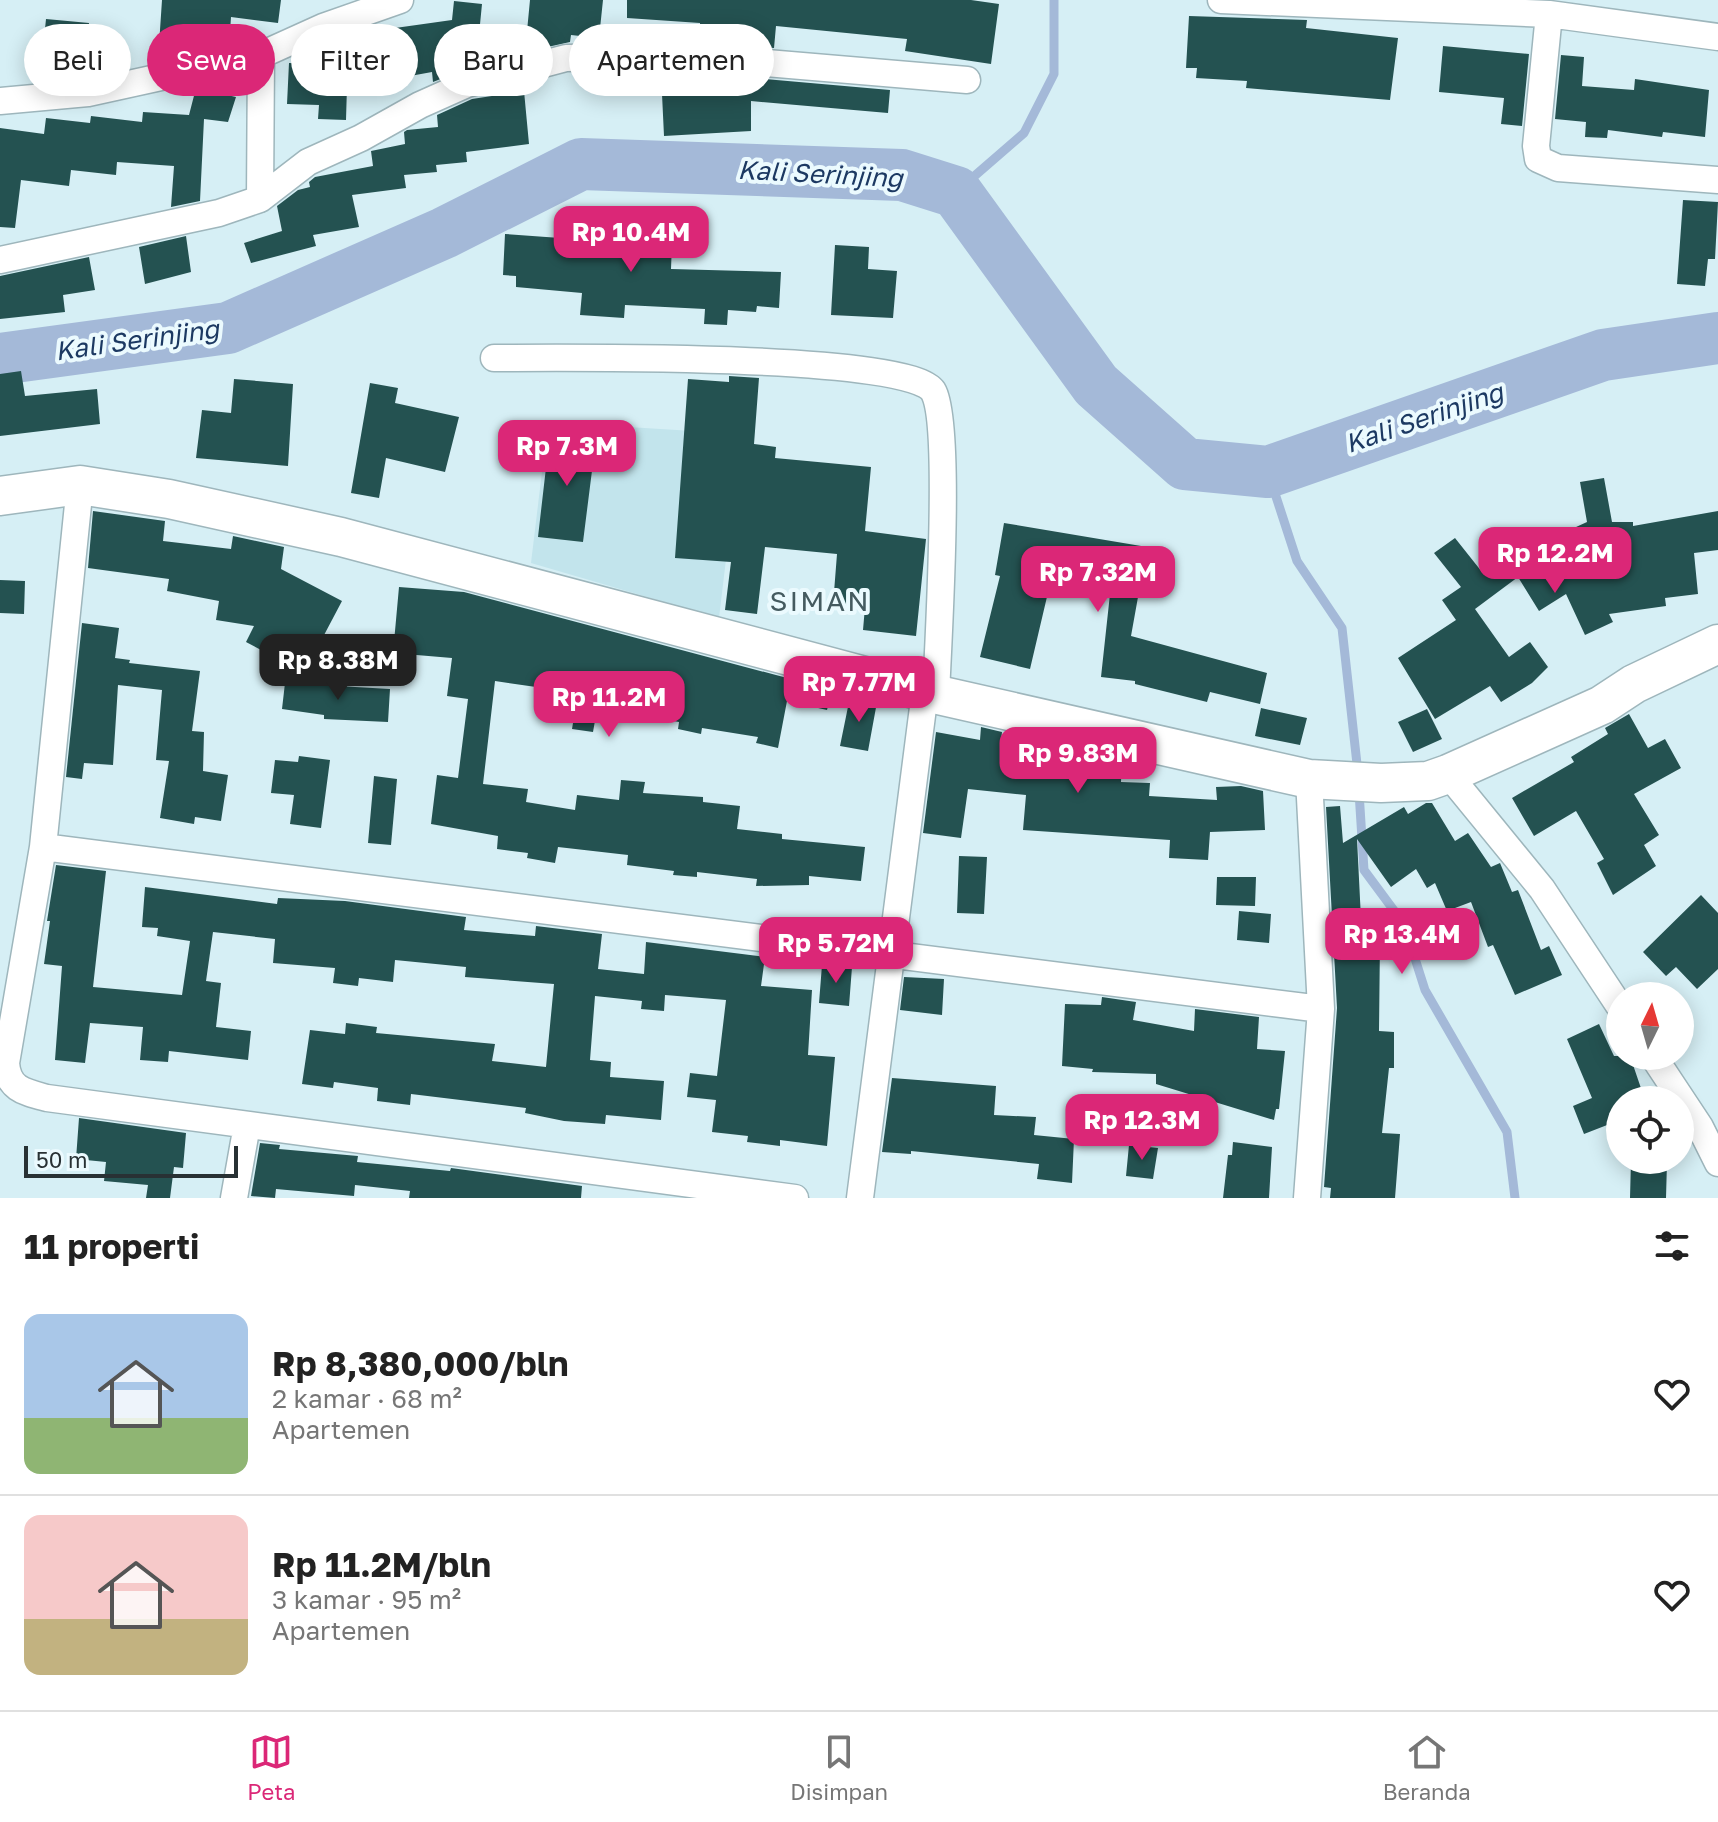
<!DOCTYPE html>
<html lang="id">
<head>
<meta charset="utf-8">
<style>
	:root { --surface:#fff; --page:#f2f2f2; --text:#222; --muted:#767676; --line:#e0e0e0; --accent:#db2777 }
	body { margin:0; font-family:"Golos Text",sans-serif; background:var(--page); color:var(--text); height:100vh; display:flex; flex-direction:column; font-size:30px; white-space:nowrap }
	* { box-sizing:border-box; margin:0 }
	p { font-size:26px; color:var(--muted) }
	.icon { flex:none; width:44px; height:44px; fill:none; stroke:currentColor; stroke-width:2; stroke-linecap:round; stroke-linejoin:round }
	.map { position:relative; height:1198px; overflow:hidden }
	.side { display:flex; flex-direction:column; background:var(--surface); flex:1 }
	.side>* { flex:none }
	.hud { position:absolute; left:24px; top:24px; width:800px; height:72px; display:flex; gap:16px }
	.needle { width:52px; rotate:5deg }
	.buttons { position:absolute; left:1606px; top:982px; display:grid; gap:16px }
	.buttons a { display:grid; place-items:center; width:88px; height:88px; border-radius:50%; background:var(--surface); box-shadow:0 4px 20px #0003; font-size:40px }
	.scale { position:absolute; left:24px; bottom:20px; width:214px; box-sizing:border-box; padding-left:8px; border:4px solid #283134; border-top:0; font-size:22px; line-height:28px; white-space:nowrap; color:#283134; -webkit-text-stroke:6px #ebfafe; paint-order:stroke }
	.price { position:absolute; translate:-50% -68px; padding:0 18px; border-radius:16px; background:var(--accent); color:#fff; font-size:26px; line-height:52px; filter:drop-shadow(0 2px 4px #0008) }
	.price::after { content:''; position:absolute; left:50%; top:48px; width:24px; height:18px; margin-left:-12px; background:inherit; clip-path:polygon(0 0,100% 0,50% 100%) }
	.price.on { background:#222; color:#fff }
	ul { padding:0; list-style:none }
	li { display:flex; align-items:center; gap:24px; height:200px; padding:0 24px }
	li+li { border-top:2px solid var(--line) }
	li span { display:grid; place-items:center; flex:none; width:224px; height:160px; border-radius:16px; color:#555 }
	li>.icon { margin-inline-start:auto }
	span .icon { width:96px; height:96px; fill:#fffc; stroke-width:1 }
	li b { font-size:34px }
	h2 { display:flex; justify-content:space-between; align-items:center; height:96px; padding:0 24px; font-size:34px }
	.pill { padding:0 28px; border-radius:36px; background:var(--surface); box-shadow:0 4px 20px #0003; font-size:28px; line-height:72px }
	.pill.on { background:var(--accent); color:#fff }
	.menu { display:flex; justify-content:space-around; align-items:center; height:112px; border-top:2px solid var(--line); background:var(--surface); font-size:22px; color:var(--muted) }
	.menu a { display:grid; justify-items:center; gap:4px }
	.menu .on { color:var(--accent) }
	.map>svg:first-child { display:block }
	.built { fill:#c2e4ec }
	.lines { fill:none; stroke-linecap:round; stroke-linejoin:round }
	.stream { stroke:#a4b9d8; stroke-width:9 }
	.river { stroke:#a4b9d8; stroke-width:52 }
	.building { fill:#245251 }
	.minor-casing { stroke:#9eb6bc; stroke-width:29 }
	.secondary-casing { stroke:#9eb6bc; stroke-width:41 }
	.minor { stroke:#fff; stroke-width:26 }
	.secondary { stroke:#fff; stroke-width:38 }
	.labels { text-anchor:middle; stroke-width:8; stroke-linejoin:round; paint-order:stroke }
	.water-label { font-size:26px; font-style:italic; fill:#1c3962; stroke:#ebfafe }
	.quarter-label { font-size:28px; letter-spacing:2px; fill:#455b60; stroke:#ebfafe }
</style>
</head>
<body>
<div class="map">
<svg width="1718" height="1198" viewBox="0 0 1718 1198">
	<rect width="100%" height="100%" fill="#d6eff5"/>
	<path class="built" d="M548,422l193,12 -22,184 -188,-55z"/>
	<g class="lines">
		<path class="stream" d="M956,192l68,-59 30,-59v-74
			M1268,472l29,89 45,67 16,145
			M1359,792l5,78 40,54 21,66 82,142 8,66"/>
		<path class="river" d="M0,359l228,-31 216,-95 137,-69 321,11 54,17 140,193 89,79 83,8 335,-117 115,-17"/>
	</g>
	<path class="building" d="M162,0h119l-3,23 -47,-6 -1,15 -39,-3 -1,19 -31,-3z
		M530,0h73l-4,38 -28,-3 -1,7 -45,10z
		M627,0h344l28,4 -8,60 -86,-13 2,-12 -131,-13 -2,22 -55,-5v-6l-19,-1v-13l-73,-5z
		M454,1l28,3 -6,61 -43,17 -1,-10 -44,8v6h-41l-1,34 -28,-1 1,-14 -32,-1 2,-41 30,1v-8l40,2v-27l19,-6h10v4l64,-9z
		M1189,16l118,4 -1,8 92,10 -8,62 -144,-12 1,-7 -51,-3 1,-10h-11z
		M46,19l43,4 -3,30 -43,-4z
		M1443,46l86,8 -7,72 -21,-2 3,-26 -65,-6z
		M1561,55l23,2 -2,29 52,4 1,-11 74,11 -4,47 -42,-5 -1,5 -54,-7 -1,8 -22,-1 1,-15 -31,-3z
		M719,75l171,15 -2,23 -137,-12v30l-87,5 -2,-42 57,-2z
		M196,88l40,9 -8,25 -24,-3 -4,82 -29,6 3,-41 -57,-4 -1,13 -45,-5 -2,16 -48,-6 -6,48 -15,-1v-99l44,6 2,-16 44,5 1,-7 51,6 1,-10 46,3z
		M524,91l5,53 -63,8 1,10 -31,3 1,7 -33,3 2,13 -54,7 7,32 -46,8 3,11 -65,17 -7,-20 38,-12 -5,-25 21,-16 12,-3 -1,-5 6,-5 58,-11 -2,-15 34,-7 -1,-12 3,-2 31,-3 -1,-12 35,-16z
		M1683,200l35,2 -3,57h-7l-3,27 -28,-2z
		M576,215l52,3 -1,23 45,2 -1,26 110,3 -2,36 -22,-2 -1,6 -28,-2 -1,15 -23,-1 1,-15 -80,-4 -1,13 -44,-3 2,-22 -66,-6v-11l-13,-1 2,-41 69,5z
		M186,236l5,36 -46,12 -6,-37z
		M835,245l34,2 -1,22 29,2 -4,47 -62,-3z
		M89,257l6,33 -32,5 2,17 -65,7v-43z
		M21,371l4,25 72,-7 3,35 -100,12v-62z
		M729,376l30,2 -5,66 22,3 -1,11 96,9 -6,64 61,8 -10,97 -53,-6 2,-23 -32,-2 4,-51 -72,-7 -8,67 -32,-4 6,-48 -56,-4 13,-179 41,3z
		M234,379l59,5 -5,82 -92,-8 6,-48 29,3z
		M370,383l28,5 -3,15 64,14 -14,55 -59,-14 -7,40 -28,-5z
		M550,433l46,6 -13,103 -45,-5z
		M1604,478l8,44h21v4l85,-15v39l-24,3 4,41 -33,4 1,8 -57,8 4,8 -28,13 -19,-41 -27,17 -21,-34 -43,32 34,48 21,-15 18,25 -16,16 -31,19 -11,-16 -55,33 -37,-61 58,-38 -14,-20 19,-13 -27,-34 21,-15 27,34 43,-28 3,5 59,-27 -7,-40z
		M93,511l72,10 -2,20 68,8 2,-13 51,11 -3,22 61,32 -38,72 -58,-31 8,-16 -38,-6 3,-19 -52,-10 2,-12 -81,-11z
		M1004,523l143,24 -16,89 136,37 -7,31 -50,-12 -3,10 -72,-18v-3l-34,-4 9,-83 -60,-10 -20,85 -50,-12 20,-81 -5,-1z
		M0,580l25,1 -1,33 -24,-1z
		M399,587l65,5 368,98 -5,20 -40,-9 -9,47 -22,-5 2,-6 -56,-9 -1,6 -23,-5 1,-7 -53,-10 -1,8 -29,-5 -3,17 -21,-3 6,-36 -83,-12 -12,103 45,5 -2,13 49,8 2,-15 42,5 2,-20 24,2 -2,11 60,4v5l37,4 -3,23 45,5v5l83,8 -4,34 -52,-5v9l-53,1 1,-7 -60,-7v5l-24,-2 1,-4 -47,-6 1,-10 -70,-8 -3,16 -28,-5 1,-5 -31,-4 1,-13 -67,-12 6,-49 21,3 10,-79 -21,-3 5,-38 -59,-5z
		M82,623l37,5 -4,30 15,2 -1,3 71,8 -8,60 12,1 -1,39 25,4 -7,46 -26,-4 -1,7 -34,-6 9,-57 -13,-1 6,-70 -44,-5 -5,80 -29,-2 -2,16 -16,-2z
		M285,683l105,6 -2,33 -64,-3v-4l-42,-6z
		M850,697l27,5 -9,49 -28,-5z
		M1261,708l46,10 -7,27 -45,-9z
		M1427,709l15,30 -29,13 -15,-30z
		M1629,714l19,34 17,-9 16,29 -47,26 25,41 -15,10 12,21 -43,29 -16,-32 7,-4 -28,-48 -42,25 -22,-38 62,-36 -3,-5 37,-23 -3,-6z
		M981,727l21,5 -1,9 61,5 60,13 -1,23 29,1 -1,13 68,4 -1,-13 25,-1 22,5 2,39 -55,2 -2,28 -39,-2 1,-18 -147,-10 3,-35 -58,-6 -7,49 -38,-5 13,-101 44,8z
		M299,756l31,4 -9,68 -31,-4 4,-29 -23,-2 4,-33 23,2z
		M374,776l23,3 -6,66 -23,-2z
		M1426,803h6l23,38 13,-8 23,34 9,-4 12,29 6,-2 23,60 8,-4 13,29 -47,20 -22,-50 -5,2 -17,-45 -24,9 -12,-28 -8,5 -11,-19 -25,18 -34,-48 5,100h18l-1,92 15,1v36h-5l-7,65 18,1 -5,64h-65l1,-10 -7,-1 13,-179 -11,-201 14,-1 3,37 61,-36 4,7z
		M959,856l28,1 -3,57 -27,-1z
		M56,865l50,6 -13,116 89,8 8,-54 -33,-5 1,-8 -16,-1 3,-40 132,17 1,-6 67,3 121,16 -2,13 71,6 1,-10 66,8 -4,35 46,5 2,-32 119,15 -4,29 51,4 -4,65 27,2 -8,89 -47,-6v6l-33,-4 1,-6 -36,-4 4,-32 -29,-3 3,-24 27,3 9,-76 -61,-5 -1,16 -23,-2 1,-8 -47,-5 -5,64 21,2 -1,15 54,4 -3,39 -55,-5 -1,9 -41,-3 -39,-8 1,-5 -115,-14 -1,11 -33,-4 1,-13 -44,-6 -1,6 -31,-4 8,-54 35,4 1,-11 31,4 -1,6 119,11 -3,17 54,6 8,-83 -89,-7 1,-10 -71,-7 -2,22 -34,-4 -1,8 -25,-3 2,-15 -62,-5 2,-24 -62,-7 -7,49 15,2 -5,44 35,4 -3,29 -79,-9 -1,11 -28,-2 3,-33 -53,-4 -5,40 -30,-3 7,-94 -18,-2 6,-43h-3z
		M1217,877h39l-1,29 -39,-1z
		M1701,895l17,18v56l-21,20 -21,-22 -10,9 -23,-24z
		M1239,911l32,3 -2,29 -32,-3z
		M822,965l30,2 -3,39 -30,-3z
		M904,977l40,2 -2,36 -42,-5z
		M1102,997l34,5 -3,18 61,11 1,-22 64,8 -2,32 28,2 -6,58h-3l-2,11 -118,-36v-10l-64,-2 1,-3 -31,-3 3,-62 36,1z
		M1599,1024l15,32h16l15,44h-25v20l-36,14 -11,-28 19,-8 -25,-59z
		M892,1078l104,8 -2,29 42,2 -2,18 40,4 -2,44 -35,-4 2,-15 -128,-13v3l-29,-2z
		M79,1118l107,15 -3,35 -9,-1 -4,31h-24l2,-13 -44,-4 2,-19 -30,-3z
		M1233,1142l39,5 -3,51h-46l5,-43h4z
		M260,1143l20,2 -1,4 79,7 -1,6 93,9 1,-3 131,18 -1,12h-172l1,-7 -55,-6 -1,11 -78,-7 -1,9 -24,-2z
		M1129,1145l29,3 -5,31 -27,-3z
		M1631,1160l36,2 -1,36h-36z"/>
	<g class="lines">
		<defs>
			<path id="minor" d="M1221,0l328,14 169,23
				M1549,14l-13,132 2,13 20,9 160,12
				M0,101l88,-8 173,-38 62,-28 77,-27
				M260,199l48,-37 53,-24 59,-33 47,-21 99,-26 118,-2 283,24
				M0,260l219,-47 41,-14 1,-144
				M494,358c59,0 414,-5 439,33 19,31 5,254 3,303
				M80,485l-37,362 -37,216c2,26 18,29 41,35l748,100
				M1448,774l94,115 78,118
				M43,847l1278,162
				M1653,1056l47,71 18,36
				M234,1198l13,-73
				M860,1198l65,-506
				M1307,1198l14,-189 -12,-230"/>
			<path id="secondary" d="M0,496l80,-11 89,14 172,38 584,155 384,87 72,4 47,-2 20,-7 154,-69 32,-21 84,-40"/>
		</defs>
		<use href="#minor" class="minor-casing"/>
		<use href="#secondary" class="secondary-casing"/>
		<use href="#minor" class="minor"/>
		<use href="#secondary" class="secondary"/>
	</g>
	<g class="labels">
		<g class="water-label">
			<text transform="translate(820 174) rotate(3)" y="9">Kali Serinjing</text>
			<text transform="translate(137 340) rotate(-8)" y="9">Kali Serinjing</text>
			<text transform="translate(1424 418) rotate(-19)" y="9">Kali Serinjing</text>
		</g>
		<g class="quarter-label">
			<text x="820" y="611">SIMAN</text>
		</g>
	</g>
</svg>
<div class="buttons">
<a><svg class="needle" viewBox="-14 -14 28 28"><path d="M0-13l5 13h-10z" fill="#e53935"/><path d="M0 13l5-13h-10z" fill="#767676"/></svg></a>
<a><svg class="icon" aria-label="locate" viewBox="0 0 24 24"><circle cx="12" cy="12" r="6"/><path d="M12 2v4M12 18v4M2 12h4M18 12h4"/></svg></a>
</div>
<div class="scale">50 m</div>
<b class="price" style="left:631px;top:274px">Rp 10.4M</b>
<b class="price" style="left:567px;top:488px">Rp 7.3M</b>
<b class="price" style="left:1555px;top:595px">Rp 12.2M</b>
<b class="price" style="left:1098px;top:614px">Rp 7.32M</b>
<b class="price on" style="left:338px;top:702px">Rp 8.38M</b>
<b class="price" style="left:859px;top:724px">Rp 7.77M</b>
<b class="price" style="left:609px;top:739px">Rp 11.2M</b>
<b class="price" style="left:1078px;top:795px">Rp 9.83M</b>
<b class="price" style="left:1402px;top:976px">Rp 13.4M</b>
<b class="price" style="left:836px;top:985px">Rp 5.72M</b>
<b class="price" style="left:1142px;top:1162px">Rp 12.3M</b>
<div class="hud">
<a class="pill">Beli</a>
<a class="pill on">Sewa</a>
<a class="pill">Filter</a>
<a class="pill">Baru</a>
<a class="pill">Apartemen</a>
</div>
</div>
<section class="side">
<h2>11 properti<svg class="icon" aria-label="filters" viewBox="0 0 24 24"><path d="M4 7h16M4 17h16"/><circle cx="9" cy="7" r="2"/><circle cx="15" cy="17" r="2"/></svg></h2>
<ul>
<li><span style="background:linear-gradient(#a9c7e8 65%,#8fb573 0)"><svg class="icon" aria-label="home" viewBox="0 0 24 24"><path d="M3 11l9-7 9 7M6 9v11h12V9"/></svg></span><div><b>Rp 8,380,000/bln</b><p>2 kamar · 68 m²</p><p>Apartemen</p></div><svg class="icon" aria-label="heart" viewBox="0 0 24 24"><path d="M12 20l-8-8c-3-5 5-10 8-4 3-6 11-1 8 4z"/></svg></li>
<li><span style="background:linear-gradient(#f6c9c9 65%,#c2b280 0)"><svg class="icon" aria-label="home" viewBox="0 0 24 24"><path d="M3 11l9-7 9 7M6 9v11h12V9"/></svg></span><div><b>Rp 11.2M/bln</b><p>3 kamar · 95 m²</p><p>Apartemen</p></div><svg class="icon" aria-label="heart" viewBox="0 0 24 24"><path d="M12 20l-8-8c-3-5 5-10 8-4 3-6 11-1 8 4z"/></svg></li>
</ul>
</section>
<nav class="menu">
<a class="on"><svg class="icon" aria-label="map" viewBox="0 0 24 24"><path d="M3 6l6-2 6 2 6-2v14l-6 2-6-2-6 2zM9 4v14M15 6v14"/></svg>Peta</a>
<a><svg class="icon" aria-label="saved" viewBox="0 0 24 24"><path d="M7 4h10v16l-5-4-5 4z"/></svg>Disimpan</a>
<a><svg class="icon" aria-label="home" viewBox="0 0 24 24"><path d="M3 11l9-7 9 7M6 9v11h12V9"/></svg>Beranda</a>
</nav>
</body>
</html>
